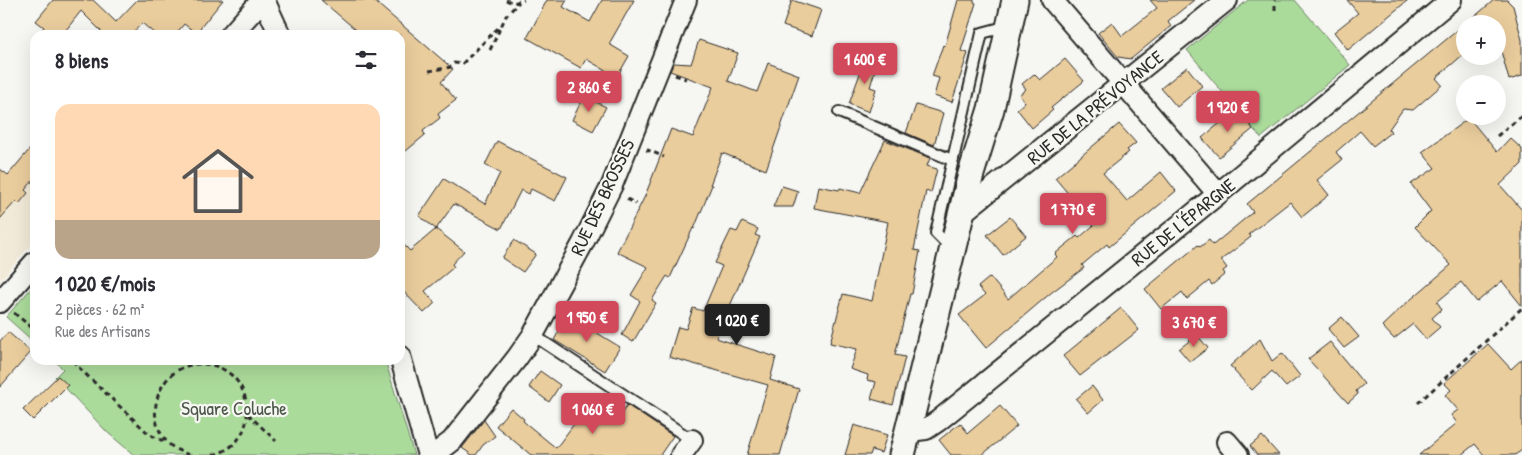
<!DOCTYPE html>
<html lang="fr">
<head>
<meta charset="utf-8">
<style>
	:root { --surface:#fff; --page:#f2f2f3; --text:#2b2b33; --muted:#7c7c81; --accent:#d1495b }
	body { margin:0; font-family:"Patrick Hand",sans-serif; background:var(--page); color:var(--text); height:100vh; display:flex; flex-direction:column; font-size:19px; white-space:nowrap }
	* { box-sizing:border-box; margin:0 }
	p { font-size:16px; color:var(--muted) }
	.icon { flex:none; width:28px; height:28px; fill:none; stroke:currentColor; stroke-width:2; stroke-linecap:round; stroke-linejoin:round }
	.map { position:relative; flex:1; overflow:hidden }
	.side { position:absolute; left:30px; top:30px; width:375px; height:335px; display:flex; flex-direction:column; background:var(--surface); border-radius:15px; box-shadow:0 5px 20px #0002 }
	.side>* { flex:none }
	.tools { position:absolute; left:1456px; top:15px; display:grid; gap:10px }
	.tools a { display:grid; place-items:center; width:50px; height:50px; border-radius:50%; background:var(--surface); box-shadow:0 5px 20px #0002; font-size:25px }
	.price { position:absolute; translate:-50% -42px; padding:0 11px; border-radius:5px; background:var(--accent); color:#fff; font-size:16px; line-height:32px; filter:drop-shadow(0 1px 2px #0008) }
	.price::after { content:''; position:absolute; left:50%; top:30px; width:15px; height:11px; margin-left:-8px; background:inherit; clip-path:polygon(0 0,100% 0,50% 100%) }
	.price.selected { background:#222; color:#fff }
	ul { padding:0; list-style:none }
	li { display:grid; align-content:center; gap:10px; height:265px; padding:0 25px }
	li span { display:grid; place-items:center; height:155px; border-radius:15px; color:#555 }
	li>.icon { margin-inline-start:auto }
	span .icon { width:90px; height:90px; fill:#fffc; stroke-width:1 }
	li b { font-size:21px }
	h2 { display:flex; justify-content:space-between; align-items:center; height:60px; padding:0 25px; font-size:21px }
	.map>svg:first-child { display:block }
	.built { fill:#f2ead8 }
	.green { fill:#abdb9b; stroke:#6b8363 }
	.building { fill:#eacd9d; stroke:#2b2b2b }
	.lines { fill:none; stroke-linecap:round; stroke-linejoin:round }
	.service-casing { stroke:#2b2b2b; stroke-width:14 }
	.minor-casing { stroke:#2b2b2b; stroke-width:24 }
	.tertiary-casing { stroke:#2b2b2b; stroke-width:29 }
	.path { stroke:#2b2b2b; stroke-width:3; stroke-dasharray:5 4; stroke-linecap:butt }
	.service { stroke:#f6f6f2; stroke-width:10 }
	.minor { stroke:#f6f6f2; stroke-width:20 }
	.tertiary { stroke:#f6f6f2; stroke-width:25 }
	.labels { text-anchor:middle; stroke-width:4.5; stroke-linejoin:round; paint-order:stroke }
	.street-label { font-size:19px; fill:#2b2b2b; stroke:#f6f6f2 }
	.park-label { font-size:19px; fill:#4b5747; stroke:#f6f6f2 }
</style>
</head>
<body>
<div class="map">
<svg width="1522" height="455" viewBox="0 0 1522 455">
	<rect width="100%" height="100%" fill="#f6f6f2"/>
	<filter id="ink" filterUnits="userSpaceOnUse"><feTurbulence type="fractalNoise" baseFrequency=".02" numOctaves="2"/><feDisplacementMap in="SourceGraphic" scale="10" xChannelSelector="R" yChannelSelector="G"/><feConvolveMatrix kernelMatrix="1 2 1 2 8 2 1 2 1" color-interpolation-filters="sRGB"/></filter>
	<g filter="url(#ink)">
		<path class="built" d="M35,143v97l-35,41v-102l8,-4z"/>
		<path class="green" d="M1248,0h47l55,65 -89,73 -74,-88z
			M35,284v59l-29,-26z
			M54,360h331l29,95h-280l-27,-23 -52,-55 8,-8z"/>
		<path class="building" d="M53,0h40l23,22 21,-22h86l-27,33 -12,-9 -9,11h-19l-14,-12 -11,12h-26l-24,-24 -19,24h-24l6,-8 -8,-6z
			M321,0h52l80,69 -12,13 15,18 -18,14 2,4 -17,13 2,4 -25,21v-121h-38z
			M547,0h20l-4,7 27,15 12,-22h32l-25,44 20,12 -12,21 -31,-18 -5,9 -54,-30z
			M792,0l29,10 -9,26 -29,-10z
			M958,0h16v2l2,1 -15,48 7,2 -16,49 -18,-6 5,-18 -7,-2 11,-31 2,1z
			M1150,0h44l-26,21 3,5 -40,33 -13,-2 -20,-24 14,-11 10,14 35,-28z
			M1347,0h61l-60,50 -14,-18 24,-19z
			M1494,0h13l6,6 9,34v36l-13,4 -11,-40v-16h-32z
			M1465,24v29l-29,25 6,7 -29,25 -10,-1 -14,20 2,3 -18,14 -13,-15 -24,21 6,8 -25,20 12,15 -27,22 -12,-15 -41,32 2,3 -30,23 6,8 -4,3 2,3 -13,11 -3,-4 -22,18 -5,-7 -21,17 -16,-20 53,-44 2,2 9,-7 4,5 40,-33 -6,-8z
			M699,40l39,13 -10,28 29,11 11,-29 31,12 -33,95 -44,-17 -12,32h2l-18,44 -1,-1 -23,50 -3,-2 -15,24 4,3 -23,39 -11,-7 18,-34 -9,-6 17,-28 -31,-15 28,-56 26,-67 22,8 20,-50 -43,-16 4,-8 17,1z
			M867,54l12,3 -9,30 6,2 -7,23 -20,-8z
			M1065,59l19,22 -33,27 2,2 -21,18 -15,-19 8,-7 -6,-7 7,-6 -4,-5 12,-10 6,6z
			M1187,67l15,19 -25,21 -16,-19z
			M584,96l22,11 -13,24 -21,-11z
			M916,105l27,8 -9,32 -28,-12z
			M1237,109l16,20 -34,28 -17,-19z
			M1469,118l28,34 13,-14 12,11v15l-22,21 22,25v96l-20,-25 -25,21 -16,-20 -24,20 5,7 -10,9 8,9 -14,12 -13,-15 -19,15 -12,-13 20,-19 49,-42 -36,-38 16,-16 -20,-27 24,-16 -13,-16z
			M1119,124l17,19 -9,7 2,2 -26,21 24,28 34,-29 15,19 -67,56 -2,-3 -25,21 2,3 -32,24 -66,56 -27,-33 26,-20 -7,-8 12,-10 18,22 49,-42 -2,-3 7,-6 15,-12 2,2 22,-19 -23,-27 -7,5 -16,-19z
			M885,140l45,18 -3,8 10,3 -6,24 -5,-2 -12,59 6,1 -8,43h-2l-15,61 10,2 -12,48 -22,-6 5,-17 -9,-2 1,-5 -18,-6 7,-20 -27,-6 13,-49 29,7 16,-79 -74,-14 4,-22 21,4 1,-2 20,5z
			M497,141l70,36 -12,24 -24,-12 -2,5 -8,-4 -20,39 -47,-25 -18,25 -17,-13 25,-37 41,25 15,-31 -15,-8z
			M35,143v35l-10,12 3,3 -9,11 -3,-3 -16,18v-50l8,6z
			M782,186l16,5 -5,16h-20z
			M1010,217l16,19 -23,19 -16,-20z
			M742,222l16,7 -3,6 5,2 -44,101 60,19 -6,23 29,9 -19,66h-33l21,-70 -99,-28 9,-30 8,2 7,-21 10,3 19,-45 -7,-3 16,-33 6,2z
			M436,229l28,22 -12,13 2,3 -29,24 10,12 -11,10 -24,-25v-47l10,10z
			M514,240l22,14 -13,18 -21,-14z
			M1121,308l18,22 -59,46 -17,-20z
			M568,315l52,32 -15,24 -51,-31z
			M1342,317l17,20 -15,11 -16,-19z
			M8,332l23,20 -31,35v-46z
			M1197,335l11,13 -18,14 -11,-13z
			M1260,339l12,22 10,-8 18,23 -14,11 -14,-16 -20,19 -18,-19 1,-1 -5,-4z
			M1330,342l34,42 -8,7 2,3 -10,9 -40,-44z
			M1488,344l23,25 11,-10v91l-7,5h-31l-9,-11 -14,11h-42l38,-32 -6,-8 7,-5 -13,-15 6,-5 -7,-7z
			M540,371l20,14 -11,17 -20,-15z
			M58,376l10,9 -35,35 -10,-10z
			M1092,386l11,14 -15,13 -12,-14z
			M592,399l27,18 8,-12 46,31 -13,19h-129l-35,-29 15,-18 13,11 -1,2 33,27 21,-28 2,1z
			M1000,406l17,20 -35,29h-31l-12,-15 21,-17 8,10z
			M484,420l11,16 -12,9 -7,10h-4l-10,-7z
			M854,425l33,10 -6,18 -9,-3 -2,5h-25z
			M1262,436l17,19h-22l-7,-9z"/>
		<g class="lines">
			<defs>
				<path id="service" d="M839,112l113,48
					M951,248l-15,-15 46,-200 26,-7
					M533,335l159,105"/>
				<path id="minor" d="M264,0l16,35
					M1052,0l166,194
					M231,35l31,-35
					M962,213l265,-213
					M0,302l35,-40
					M400,356l28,99
					M909,431l17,-2 12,-8 280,-227 233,-194
					M1227,442l11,13
					M434,455l18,-14 65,-83 16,-23 50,-92 29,-58 74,-185
					M681,455l11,-15"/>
				<path id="tertiary" d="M902,455l69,-281 20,-65 24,-109"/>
			</defs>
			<use href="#service" class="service-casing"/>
			<use href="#minor" class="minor-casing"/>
			<use href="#tertiary" class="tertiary-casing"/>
			<path class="path" d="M506,0l7,3 11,-3
				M1275,10v-10
				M490,50l16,-34 13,-14
				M429,71l22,-4 3,-4 8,1 38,-38
				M675,75l11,4
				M1497,136l25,-20
				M647,152l1,-2 16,7
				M627,199l9,5
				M14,313l21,17
				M75,360l1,5 74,70 16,7
				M1418,403l104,-95
				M248,414l28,27
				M189,455c-7,-3 -15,-6 -20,-11 -28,-27 -10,-78 29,-80 56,-3 69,79 14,91"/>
			<use href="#service" class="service"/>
			<use href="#minor" class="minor"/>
			<use href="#tertiary" class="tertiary"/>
		</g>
	</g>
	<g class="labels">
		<g class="street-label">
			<text transform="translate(1095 107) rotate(-39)" y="7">RUE DE LA PRÉVOYANCE</text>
			<text transform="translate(602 197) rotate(-65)" y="7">RUE DES BROSSES</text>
			<text transform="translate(1183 222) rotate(-39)" y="7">RUE DE L'ÉPARGNE</text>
		</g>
		<g class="park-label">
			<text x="234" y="415">Square Coluche</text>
		</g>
	</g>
</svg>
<div class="tools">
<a>+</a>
<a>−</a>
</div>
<b class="price" style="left:865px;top:85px">1 600 €</b>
<b class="price" style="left:589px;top:113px">2 860 €</b>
<b class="price" style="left:1228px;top:133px">1 920 €</b>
<b class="price" style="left:1073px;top:235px">1 770 €</b>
<b class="price" style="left:587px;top:343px">1 950 €</b>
<b class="price selected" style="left:737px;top:346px">1 020 €</b>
<b class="price" style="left:1194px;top:348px">3 670 €</b>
<b class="price" style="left:593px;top:435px">1 060 €</b>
<section class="side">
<h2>8 biens<svg class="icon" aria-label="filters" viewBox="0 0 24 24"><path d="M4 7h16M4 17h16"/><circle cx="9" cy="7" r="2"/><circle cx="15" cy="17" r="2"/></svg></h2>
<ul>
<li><span style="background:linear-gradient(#ffd9b3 75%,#b9a48a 0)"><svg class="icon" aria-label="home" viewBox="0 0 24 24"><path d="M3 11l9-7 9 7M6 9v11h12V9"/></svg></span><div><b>1 020 €/mois</b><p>2 pièces · 62 m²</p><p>Rue des Artisans</p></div></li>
</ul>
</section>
</div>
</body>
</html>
